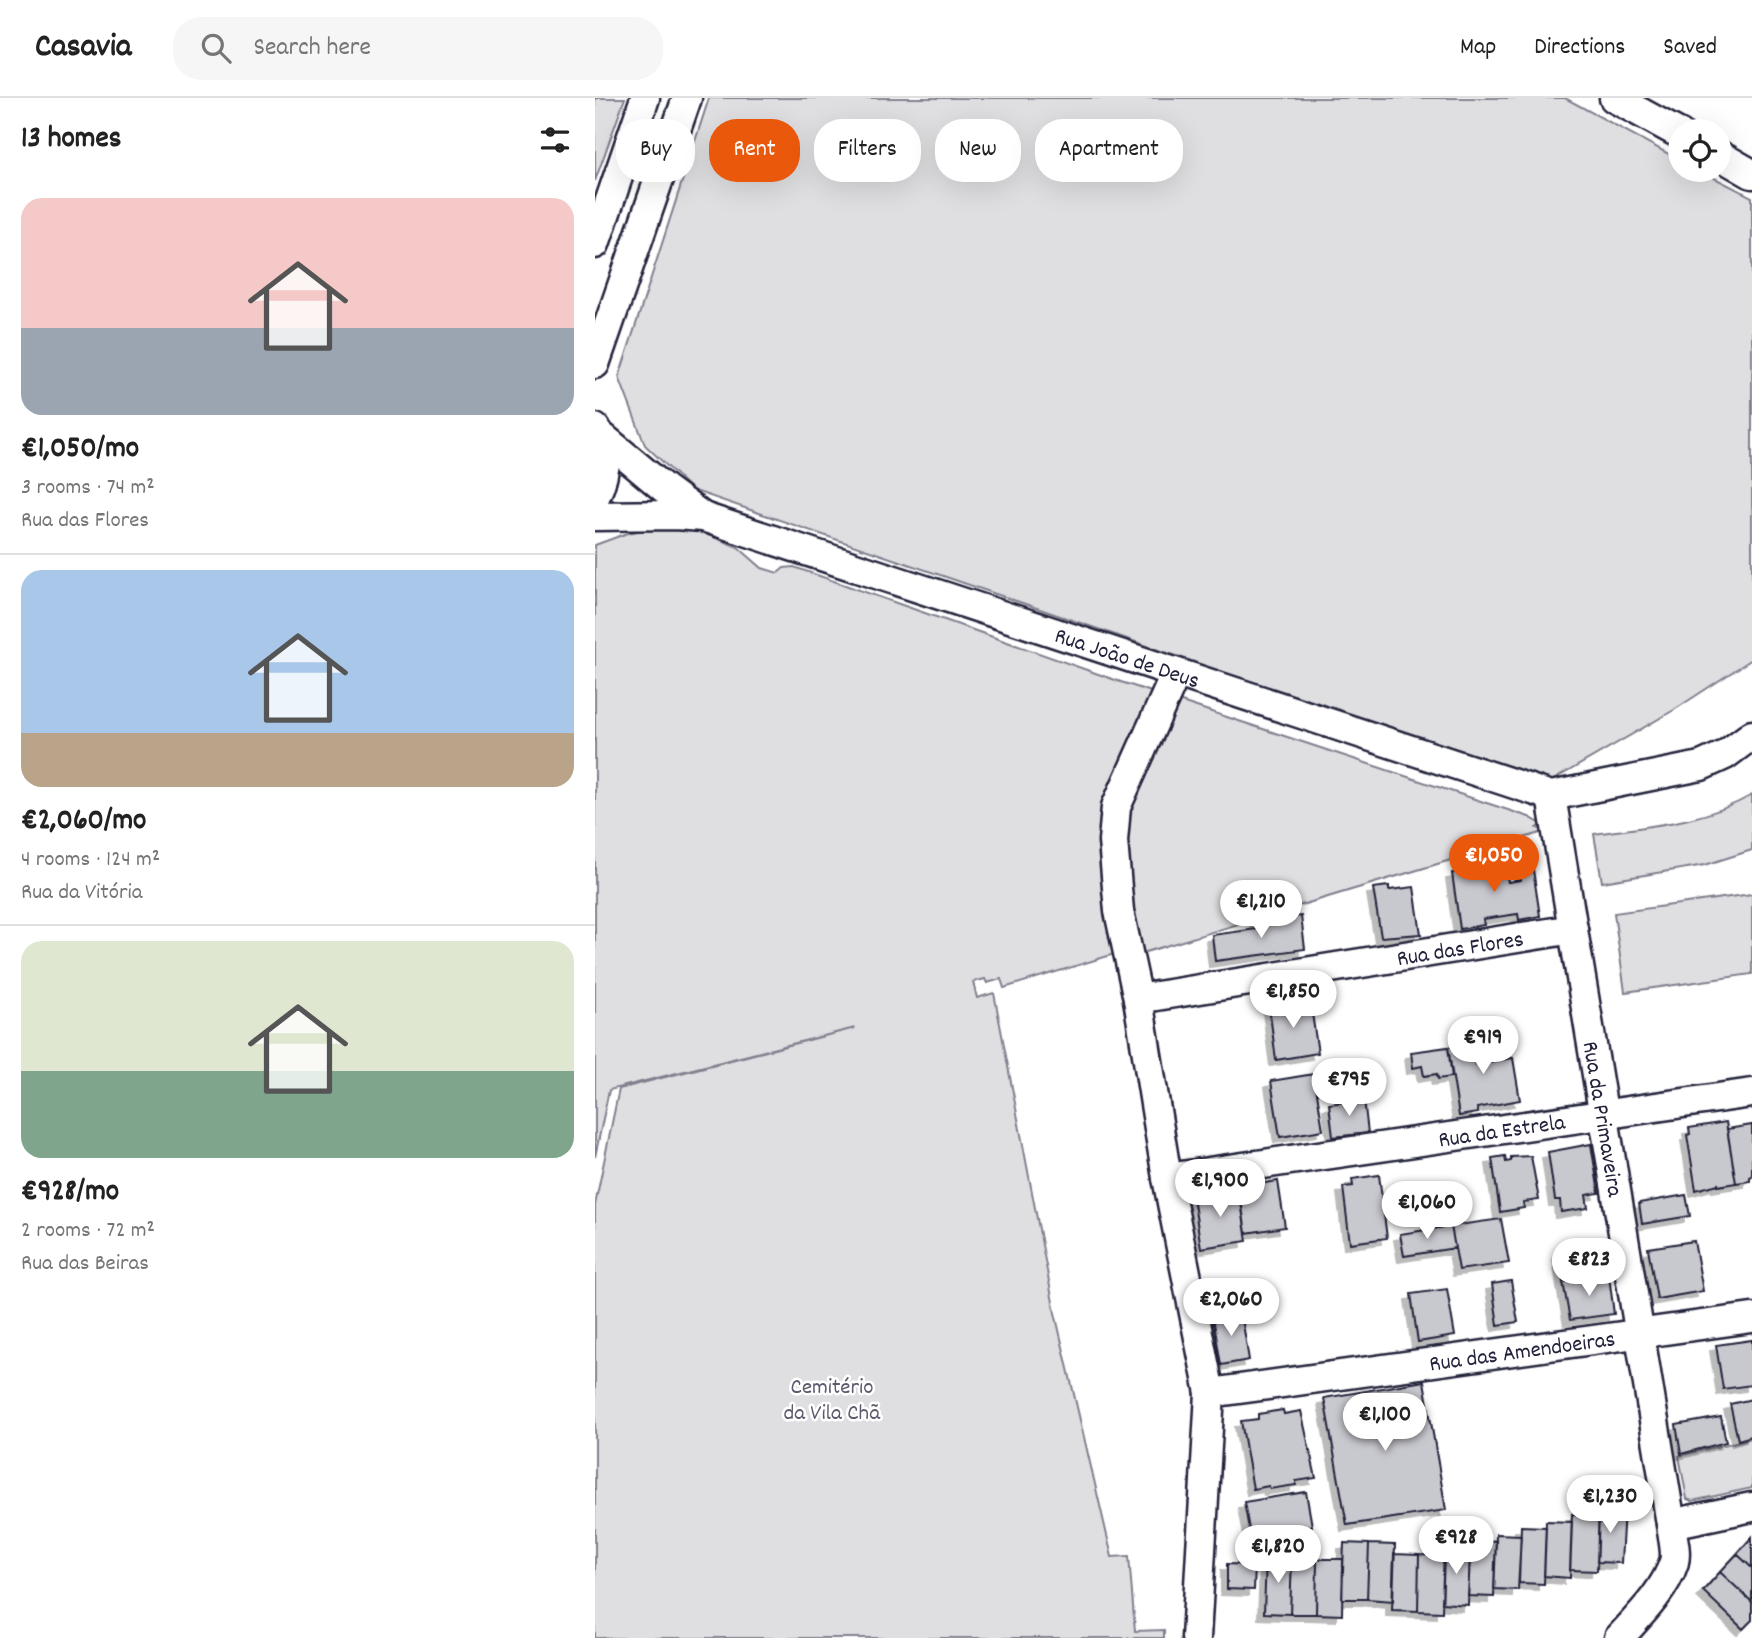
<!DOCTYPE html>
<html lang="en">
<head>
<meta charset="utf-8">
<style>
	:root { --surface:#fff; --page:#f6f6f6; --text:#222; --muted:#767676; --line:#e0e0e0; --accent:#ea580c }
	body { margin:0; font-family:Dekko,sans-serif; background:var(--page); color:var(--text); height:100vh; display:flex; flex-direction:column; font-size:26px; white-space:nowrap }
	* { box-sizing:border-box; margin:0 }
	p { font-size:23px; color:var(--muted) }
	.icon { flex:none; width:38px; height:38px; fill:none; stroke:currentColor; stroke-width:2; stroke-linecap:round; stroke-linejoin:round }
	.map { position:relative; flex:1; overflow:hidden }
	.drawer { display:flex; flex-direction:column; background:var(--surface); width:595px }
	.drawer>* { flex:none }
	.top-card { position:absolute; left:21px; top:21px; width:665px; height:63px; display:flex; gap:14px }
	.controls { position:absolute; left:1073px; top:21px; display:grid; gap:14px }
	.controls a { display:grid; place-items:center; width:63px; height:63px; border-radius:50%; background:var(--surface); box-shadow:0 7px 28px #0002; font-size:35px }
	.price { position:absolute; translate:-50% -60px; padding:0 16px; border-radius:24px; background:#fff; color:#222; font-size:23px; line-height:46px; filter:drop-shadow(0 2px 4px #0008) }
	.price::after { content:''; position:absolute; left:50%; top:42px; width:21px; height:16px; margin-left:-10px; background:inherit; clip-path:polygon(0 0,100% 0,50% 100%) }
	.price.active { background:var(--accent); color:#fff }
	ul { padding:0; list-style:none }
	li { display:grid; align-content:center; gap:14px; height:371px; padding:0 21px }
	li+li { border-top:2px solid var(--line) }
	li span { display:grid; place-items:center; height:217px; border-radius:21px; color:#555 }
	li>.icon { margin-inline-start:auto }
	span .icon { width:126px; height:126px; fill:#fffc; stroke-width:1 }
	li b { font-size:30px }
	h2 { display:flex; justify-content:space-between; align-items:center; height:84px; padding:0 21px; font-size:30px }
	.tag { padding:0 24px; border-radius:28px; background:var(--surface); box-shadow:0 7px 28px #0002; font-size:24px; line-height:63px }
	.tag.active { background:var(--accent); color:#fff }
	header { display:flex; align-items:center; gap:42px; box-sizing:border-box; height:98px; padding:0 35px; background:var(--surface); border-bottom:2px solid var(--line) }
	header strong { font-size:33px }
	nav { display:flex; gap:38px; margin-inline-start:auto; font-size:24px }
	.search { width:490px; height:63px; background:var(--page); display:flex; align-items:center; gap:18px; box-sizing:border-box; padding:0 24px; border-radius:28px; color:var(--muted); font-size:26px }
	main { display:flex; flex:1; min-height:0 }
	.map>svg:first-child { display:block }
	.green { fill:#dfdfe2; stroke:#80808e; stroke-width:2 }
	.building { fill:#c8c8cf; stroke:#22223b; stroke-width:2; filter:url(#shadow) }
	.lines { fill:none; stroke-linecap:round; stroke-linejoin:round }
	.minor-casing { stroke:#22223b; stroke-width:33 }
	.minor { stroke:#fff; stroke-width:28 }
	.labels { text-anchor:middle; stroke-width:5; stroke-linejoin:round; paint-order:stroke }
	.street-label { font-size:23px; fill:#22223b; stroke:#fff }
	.park-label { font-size:23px; fill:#5b5b6d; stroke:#fff }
</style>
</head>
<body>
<header>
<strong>Casavia</strong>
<div class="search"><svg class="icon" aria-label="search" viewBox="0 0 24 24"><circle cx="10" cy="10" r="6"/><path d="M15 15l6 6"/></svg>Search here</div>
<nav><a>Map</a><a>Directions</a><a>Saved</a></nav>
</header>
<main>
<section class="drawer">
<h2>13 homes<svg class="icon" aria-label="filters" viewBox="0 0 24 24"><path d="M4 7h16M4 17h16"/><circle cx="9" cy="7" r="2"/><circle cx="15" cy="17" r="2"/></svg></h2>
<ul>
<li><span style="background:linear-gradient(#f6c9c9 60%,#9aa5b1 0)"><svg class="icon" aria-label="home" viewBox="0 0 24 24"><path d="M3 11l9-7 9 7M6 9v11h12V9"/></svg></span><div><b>€1,050/mo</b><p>3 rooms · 74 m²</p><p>Rua das Flores</p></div></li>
<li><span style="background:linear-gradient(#a9c7e8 75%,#b9a48a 0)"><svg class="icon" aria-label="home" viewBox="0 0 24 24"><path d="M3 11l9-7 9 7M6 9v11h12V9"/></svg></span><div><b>€2,060/mo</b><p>4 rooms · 124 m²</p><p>Rua da Vitória</p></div></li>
<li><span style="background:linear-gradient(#dfe7d0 60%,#7fa58c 0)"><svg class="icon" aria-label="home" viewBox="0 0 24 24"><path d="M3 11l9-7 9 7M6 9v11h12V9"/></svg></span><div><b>€928/mo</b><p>2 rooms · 72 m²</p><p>Rua das Beiras</p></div></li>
</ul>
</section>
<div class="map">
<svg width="1157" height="1540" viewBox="0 0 1157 1540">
	<defs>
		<filter id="shadow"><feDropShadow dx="-6" dy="6" stdDeviation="0" flood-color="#0004"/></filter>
	</defs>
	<rect width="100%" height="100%" fill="#fff"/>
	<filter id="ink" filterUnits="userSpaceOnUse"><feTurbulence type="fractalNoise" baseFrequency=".0143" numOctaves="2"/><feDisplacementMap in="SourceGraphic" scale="14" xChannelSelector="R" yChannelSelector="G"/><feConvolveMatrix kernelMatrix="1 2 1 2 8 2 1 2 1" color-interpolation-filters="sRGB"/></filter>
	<g filter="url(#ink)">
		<path class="green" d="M0,0h30l-30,83z
			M114,0h856l115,62v10h19l53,27v462l-78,51 -126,73 -856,-293 -47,-45 -26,-68z
			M60,429l33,1 13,4 37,15 24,21 16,5 6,-5 10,-1 327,115 408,135 14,8 -6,3 10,3 -408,123 -2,-7 -133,41 -3,-9 -14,4 -2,-4 -12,3 4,16 17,-5 61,320 57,244 17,-1 6,75 29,-1v8h-569v-433l24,-116 236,-61 -246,62 -14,67v-612l30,-11z
			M1157,697v55l-47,15 -103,17 -8,-48c55,-8 109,-11 158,-39z
			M1157,796v80l-127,18 -11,-79z
			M1157,1340v50l-60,13 -5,-2 -8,-43z"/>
		<path class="building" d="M894,764l1,5 1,-3 13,-1 4,19 13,-2 -2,-15 13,-2 8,53 -21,4 -1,-6 -35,5 1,6 -24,4 -8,-56 26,-4 -1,-5z
			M794,788v4l25,-3 7,47 -40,3 -8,-49z
			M706,818l4,33 -90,12 -3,-26 45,-6 -1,-8z
			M715,902l8,53 -42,7 -7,-54z
			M915,940l2,13 -38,6 1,7 38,-6 7,42 -43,8 1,5 -19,3 -11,-69z
			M853,949l4,30 -14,2 -1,-5 -13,2 -2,-10 -9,2 -2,-16z
			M719,976l9,56 -43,7 -9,-56z
			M769,1001l4,34 -35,4 -4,-33z
			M1131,1024l10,61 -18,3v-2l-22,6 -9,-55 3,-1 -1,-6z
			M1157,1027v51l-2,1v4l-14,2 -9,-54z
			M996,1046l8,49 -13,2 2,13 -27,4 -1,-12h-5l-7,-48z
			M910,1058l1,6 5,-1v-4l20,-1 8,44 -16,2 1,6 -24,4 -8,-54z
			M784,1077l8,63 -37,5 -7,-56 10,-1 -1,-7z
			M683,1083l7,46 -39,6 -7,-46z
			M644,1091l8,52 -46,7 -8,-51z
			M1091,1097l4,21 -48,8 -3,-21z
			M906,1121l8,44 -50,7 -8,-44z
			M856,1128l4,22 -51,8 -4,-22z
			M1099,1143l9,50 -46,8 -9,-51z
			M981,1151l3,31 -16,2 -4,-31z
			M1014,1178l5,38 -44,6 -7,-38z
			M916,1183l7,41 -20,3 -6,-41z
			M852,1191l8,47 -37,6 -7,-48z
			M646,1214l8,48 -28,5 -8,-48z
			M1157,1242v45l-29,4 -7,-44z
			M829,1283l22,129 -99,15 -23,-127z
			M1157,1301v37l-14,4 -8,-36z
			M688,1312l1,4 17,-3 15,67 -20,3v4l-26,4 -1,-3 -16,3 -12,-68 17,-2v-5z
			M1126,1319l5,25 -45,12 -5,-29z
			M711,1394l6,34 -20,3 1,4 -26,4 -1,-5 -16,3 -6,-33z
			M1004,1409l25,1 -3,55 -24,-1z
			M977,1416l27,1 -2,56 -27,-1z
			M951,1423l26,1 -2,56 -26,-2z
			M926,1428l25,1 -2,57 -25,-1z
			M901,1436l25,1 -3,55 -24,-1z
			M1157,1439v31l-15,-14z
			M876,1442l25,1 -2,56 -26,-1z
			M749,1445l25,1 -2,55h-25z
			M774,1446l26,1 -2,56 -26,-2z
			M849,1449l26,1 -2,57 -26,-2z
			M799,1456l25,1 -1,56 -26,-1z
			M1142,1456l15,14v34l-32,-30z
			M824,1457l25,1 -2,56 -24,-1z
			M671,1459h26l-2,57 -26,-1z
			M697,1459l25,2 -1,55h-26z
			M722,1461h26l-1,56 -26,-1z
			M632,1466l28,1 -1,25 -27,-1z
			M1125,1474l32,30v18l-9,9 -40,-38z"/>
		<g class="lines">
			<defs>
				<g id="minor">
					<path d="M1019,0l66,36"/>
					<path d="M1124,57l33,19"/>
					<path d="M0,146l50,-146"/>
					<path d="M0,266l92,-266"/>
					<path d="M0,330c15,22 11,46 0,69"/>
					<path d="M4,336l66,55 38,28"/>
					<path id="s1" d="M0,418l80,-1 28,2 848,279 150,-30 24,-11 27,-20"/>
					<path d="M581,575l-60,134 -3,34 6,70 19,88 29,179 43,215 -14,245"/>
					<path id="s2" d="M956,698l120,728"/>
					<path id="s3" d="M543,901l435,-70"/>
					<path id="s4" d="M572,1080l585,-85"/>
					<path id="s5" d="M615,1295l542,-75"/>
					<path d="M1024,1540c19,-21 46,-47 55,-76 3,-10 -2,-27 -3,-38l81,-17"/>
				</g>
			</defs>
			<use href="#minor" class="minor-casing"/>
			<use href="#minor" class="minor"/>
		</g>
	</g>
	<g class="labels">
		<g class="street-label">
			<text dy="8" stroke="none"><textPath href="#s1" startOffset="555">Rua João de Deus</textPath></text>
			<text dy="8" stroke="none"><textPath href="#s3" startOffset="326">Rua das Flores</textPath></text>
			<text dy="8" stroke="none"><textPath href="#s2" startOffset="327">Rua da Primaveira</textPath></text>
			<text dy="8" stroke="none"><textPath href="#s4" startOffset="338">Rua da Estrela</textPath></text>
			<text dy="8" stroke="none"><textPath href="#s5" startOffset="315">Rua das Amendoeiras</textPath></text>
		</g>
		<g class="park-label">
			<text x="237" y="1295">Cemitério<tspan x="237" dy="26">da Vila Chã</tspan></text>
		</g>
	</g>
</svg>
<div class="controls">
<a><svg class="icon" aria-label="locate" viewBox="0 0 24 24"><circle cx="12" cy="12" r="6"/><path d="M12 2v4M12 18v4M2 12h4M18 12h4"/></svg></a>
</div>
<b class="price active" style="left:899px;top:796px">€1,050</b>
<b class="price" style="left:666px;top:842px">€1,210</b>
<b class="price" style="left:698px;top:932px">€1,850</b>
<b class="price" style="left:888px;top:978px">€919</b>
<b class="price" style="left:754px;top:1020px">€795</b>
<b class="price" style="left:625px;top:1121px">€1,900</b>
<b class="price" style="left:832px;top:1143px">€1,060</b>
<b class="price" style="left:994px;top:1200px">€823</b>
<b class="price" style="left:636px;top:1240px">€2,060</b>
<b class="price" style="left:790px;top:1355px">€1,100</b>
<b class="price" style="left:1015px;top:1437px">€1,230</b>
<b class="price" style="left:861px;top:1478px">€928</b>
<b class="price" style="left:683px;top:1487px">€1,820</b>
<div class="top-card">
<a class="tag">Buy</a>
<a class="tag active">Rent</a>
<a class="tag">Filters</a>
<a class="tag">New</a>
<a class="tag">Apartment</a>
</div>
</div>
</main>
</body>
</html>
